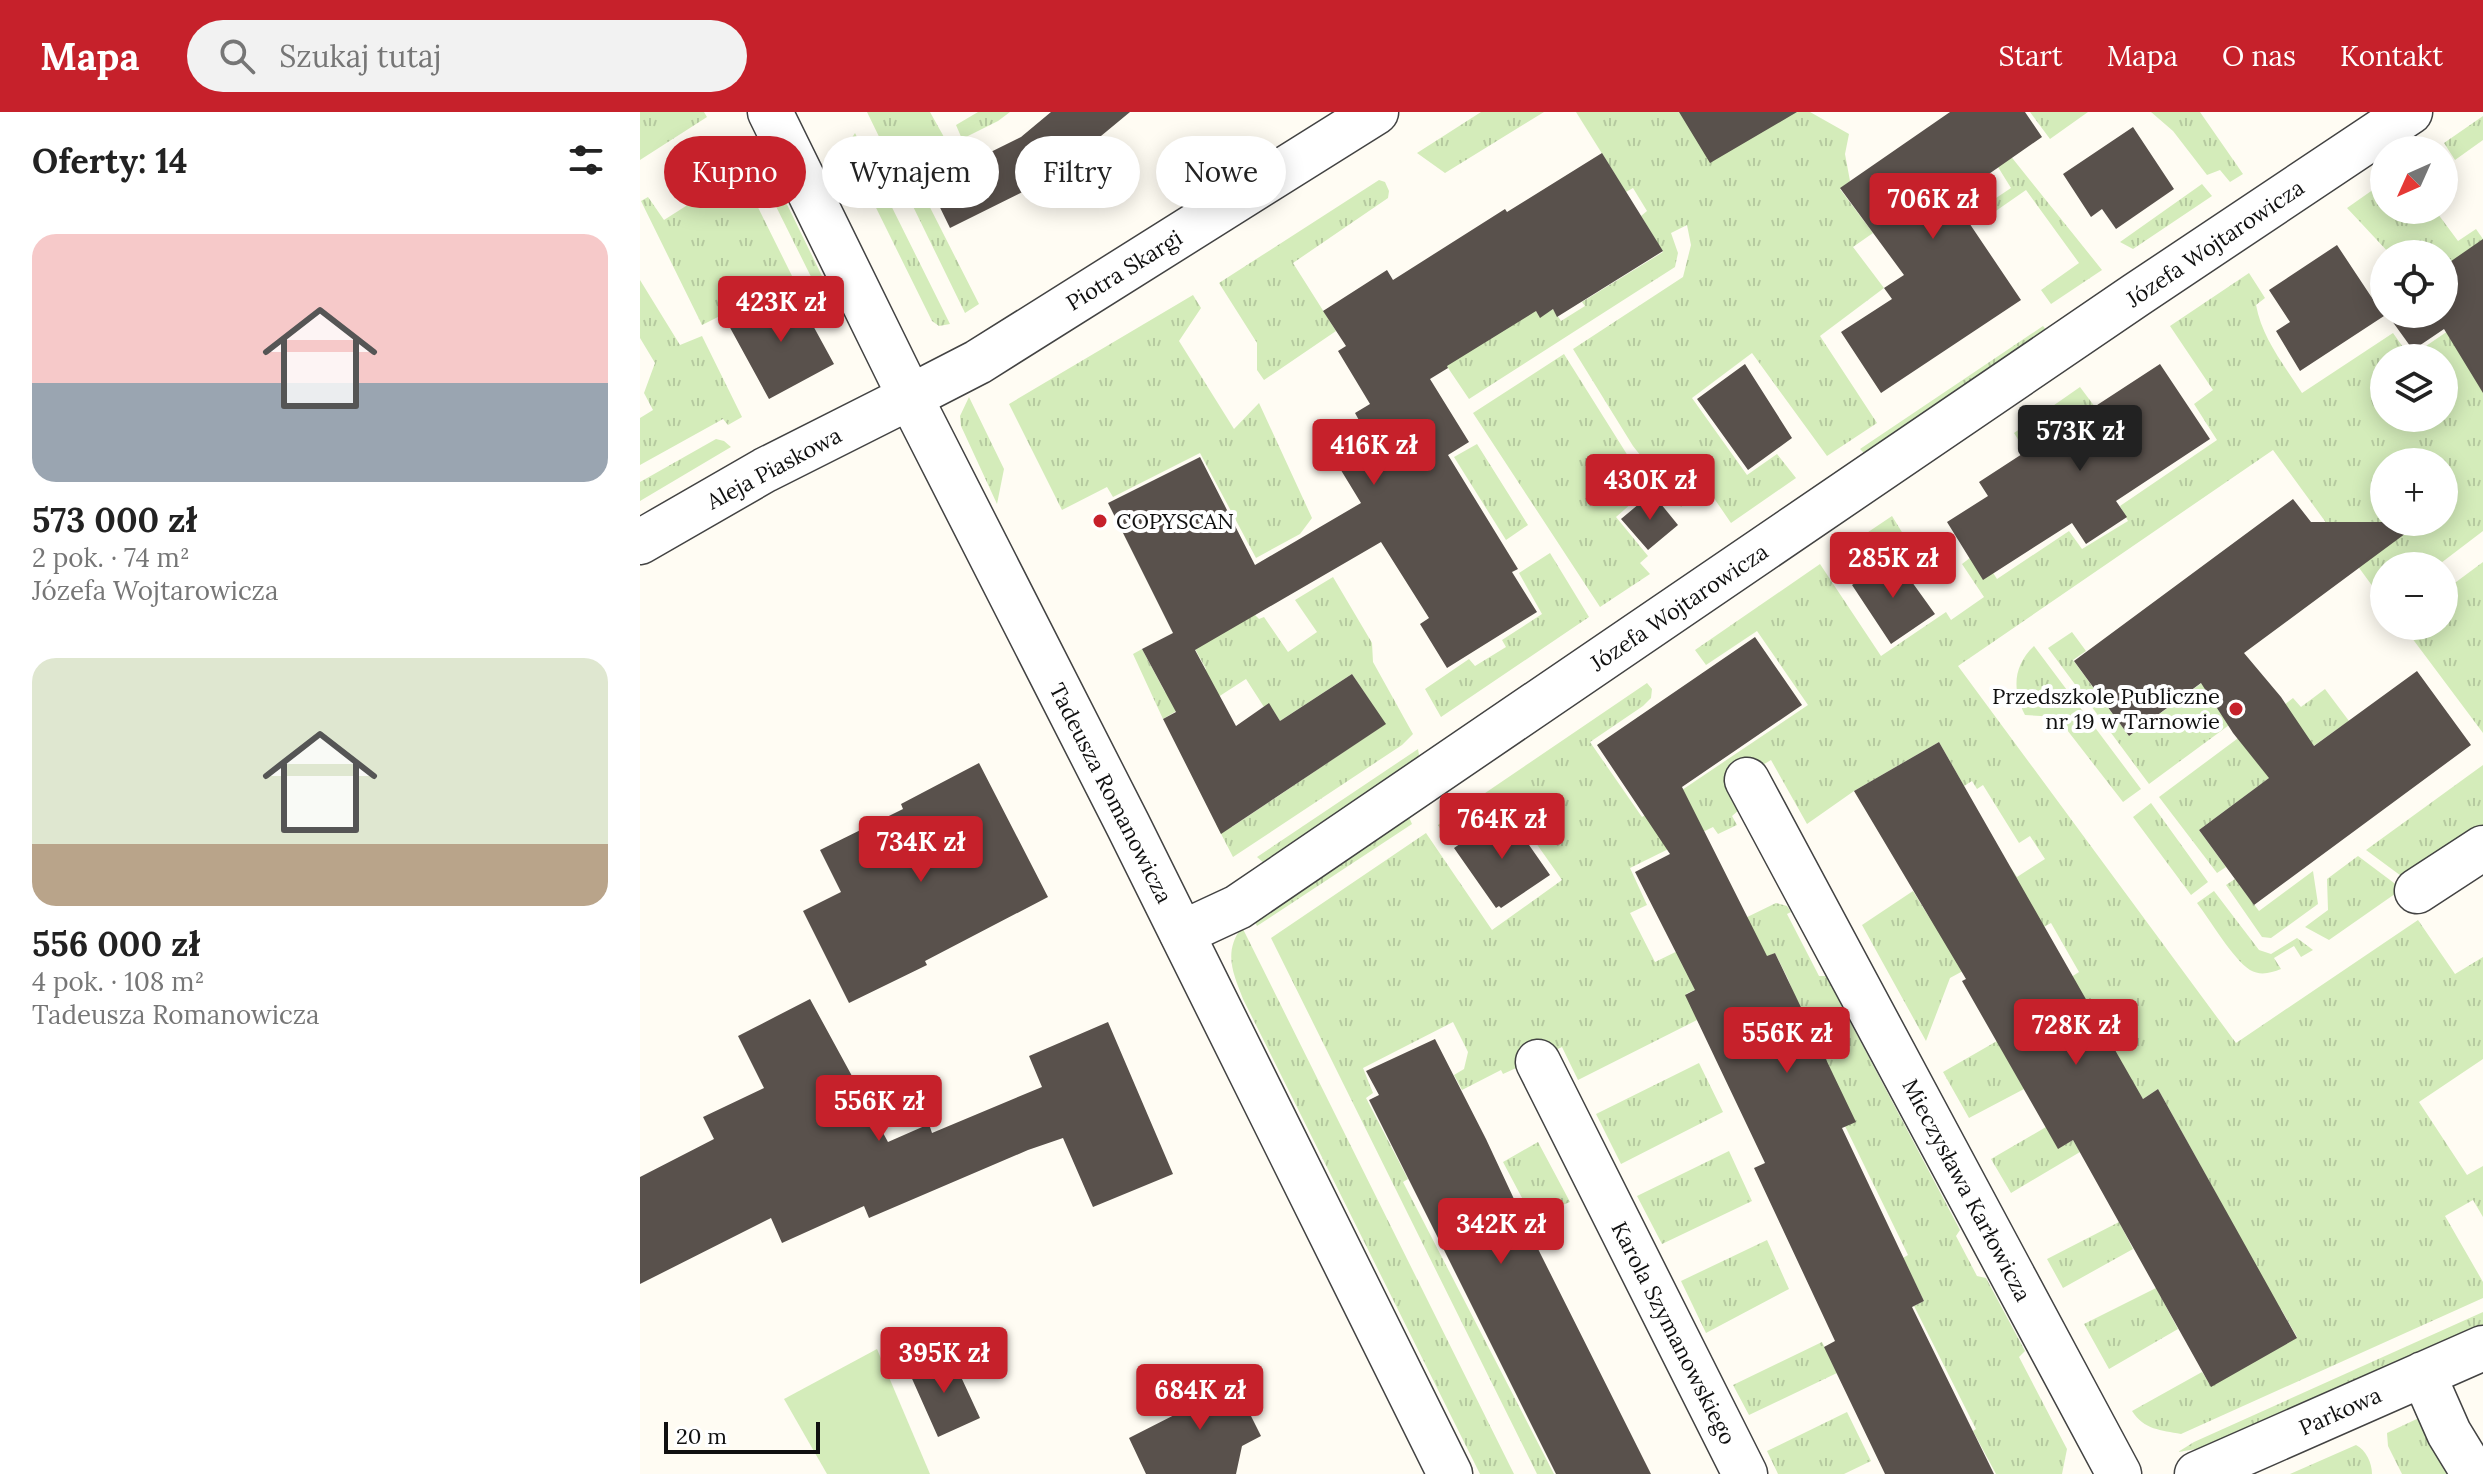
<!DOCTYPE html>
<html lang="pl">
<head>
<meta charset="utf-8">
<style>
	:root { --surface:#fff; --page:#f2f2f2; --text:#222; --muted:#767676; --accent:#c6212b }
	body { margin:0; font-family:Lora,serif; background:var(--page); color:var(--text); height:100vh; display:flex; flex-direction:column; font-size:30px; white-space:nowrap }
	* { box-sizing:border-box; margin:0 }
	p { font-size:26px; color:var(--muted) }
	.icon { flex:none; width:44px; height:44px; fill:none; stroke:currentColor; stroke-width:2; stroke-linecap:round; stroke-linejoin:round }
	.map { position:relative; flex:1; overflow:hidden }
	.details { display:flex; flex-direction:column; background:var(--surface); width:640px }
	.details>* { flex:none }
	.guide { position:absolute; left:24px; top:24px; width:760px; height:72px; display:flex; gap:16px }
	.needle { width:52px; rotate:225deg }
	.buttons { position:absolute; left:1730px; top:24px; display:grid; gap:16px }
	.buttons a { display:grid; place-items:center; width:88px; height:88px; border-radius:50%; background:var(--surface); box-shadow:0 4px 20px #0003; font-size:40px }
	.scale { position:absolute; left:24px; bottom:20px; width:156px; box-sizing:border-box; padding-left:8px; border:4px solid #101010; border-top:0; font-size:22px; line-height:28px; white-space:nowrap; color:#101010; -webkit-text-stroke:6px #fff; paint-order:stroke }
	.price { position:absolute; translate:-50% -68px; padding:0 18px; border-radius:8px; background:var(--accent); color:#fff; font-size:26px; line-height:52px; filter:drop-shadow(0 2px 4px #0008) }
	.price::after { content:''; position:absolute; left:50%; top:48px; width:24px; height:18px; margin-left:-12px; background:inherit; clip-path:polygon(0 0,100% 0,50% 100%) }
	.price.selected { background:#222; color:#fff }
	ul { padding:0; list-style:none }
	li { display:grid; align-content:center; gap:16px; height:424px; padding:0 32px }
	li span { display:grid; place-items:center; height:248px; border-radius:24px; color:#555 }
	li>.icon { margin-inline-start:auto }
	span .icon { width:144px; height:144px; fill:#fffc; stroke-width:1 }
	li b { font-size:34px }
	h2 { display:flex; justify-content:space-between; align-items:center; height:96px; padding:0 32px; font-size:34px }
	.tag { padding:0 28px; border-radius:36px; background:var(--surface); box-shadow:0 4px 20px #0003; font-size:28px; line-height:72px }
	.tag.selected { background:var(--accent); color:#fff }
	header { display:flex; align-items:center; gap:48px; box-sizing:border-box; height:112px; padding:0 40px; background:var(--accent); color:#fff }
	header strong { font-size:38px }
	nav { display:flex; gap:44px; margin-inline-start:auto; font-size:28px }
	.search { width:560px; height:72px; background:var(--page); display:flex; align-items:center; gap:20px; box-sizing:border-box; padding:0 28px; border-radius:44px; color:var(--muted); font-size:30px }
	main { display:flex; flex:1; min-height:0 }
	.map>svg:first-child { display:block }
	.grass { fill:url(#grass-tufts); fill-rule:evenodd }
	.park { fill:#d4ecba }
	.building { fill:#59514c }
	.lines { fill:none; stroke-linecap:round; stroke-linejoin:round }
	.minor-casing { stroke:#434343; stroke-width:47 }
	.tertiary-casing { stroke:#434343; stroke-width:47 }
	.minor { stroke:#fff; stroke-width:44 }
	.tertiary { stroke:#fff; stroke-width:44 }
	.poi-dot { fill:#c6212b; stroke:#fff; stroke-width:3 }
	.labels { text-anchor:middle; stroke-width:8; stroke-linejoin:round; paint-order:stroke }
	.street-label { font-size:22px; fill:#101010; stroke:#fff }
	.poi-label { font-size:22px; fill:#101010; stroke:#fff; text-anchor:start }
</style>
</head>
<body>
<header>
<strong>Mapa</strong>
<div class="search"><svg class="icon" aria-label="search" viewBox="0 0 24 24"><circle cx="10" cy="10" r="6"/><path d="M15 15l6 6"/></svg>Szukaj tutaj</div>
<nav><a>Start</a><a>Mapa</a><a>O nas</a><a>Kontakt</a></nav>
</header>
<main>
<section class="details">
<h2>Oferty: 14<svg class="icon" aria-label="filters" viewBox="0 0 24 24"><path d="M4 7h16M4 17h16"/><circle cx="9" cy="7" r="2"/><circle cx="15" cy="17" r="2"/></svg></h2>
<ul>
<li><span style="background:linear-gradient(#f6c9c9 60%,#9aa5b1 0)"><svg class="icon" aria-label="home" viewBox="0 0 24 24"><path d="M3 11l9-7 9 7M6 9v11h12V9"/></svg></span><div><b>573 000 zł</b><p>2 pok. · 74 m²</p><p>Józefa Wojtarowicza</p></div></li>
<li><span style="background:linear-gradient(#dfe7d0 75%,#b9a48a 0)"><svg class="icon" aria-label="home" viewBox="0 0 24 24"><path d="M3 11l9-7 9 7M6 9v11h12V9"/></svg></span><div><b>556 000 zł</b><p>4 pok. · 108 m²</p><p>Tadeusza Romanowicza</p></div></li>
</ul>
</section>
<div class="map">
<svg width="1843" height="1362" viewBox="0 0 1843 1362">
	<defs>
		<pattern id="grass-tufts" width="24" height="20" patternUnits="userSpaceOnUse" patternTransform="scale(2)"><rect width="24" height="20" fill="#d4ecba"/><path d="M3 7l-1-3M5 7V3M7 7l1-3M15 17l-1-3M17 17v-4M19 17l1-3" fill="none" stroke="#b5c99f"/></pattern>
	</defs>
	<rect width="100%" height="100%" fill="#fffcf3"/>
	<path class="grass" d="M0,0h64l3,5 -67,43z
		M227,0h63l19,34 -40,20 70,138 -14,9z
		M338,0h32l-12,9 -36,18 -6,-14z
		M841,0h63l-99,61 -28,-20z
		M936,0h234l39,22 -4,20 5,27 -10,8 33,44 -20,14 31,41 -64,48 57,87 -50,33 -75,-103 -60,45 55,77 30,-21 19,24 -65,45 -24,-35 -26,19 -48,-61 -60,-97 110,-72 8,-32 -4,-20 -16,8 7,20 -3,14 -206,132 -27,-40 92,-51 6,9 13,-8 8,12 24,-15 -3,-4 81,-50 -22,-36 6,-5 -14,-23 -7,4z
		M1390,0h58l-38,27z
		M1511,0h49l43,62 -13,8 -10,-12 -13,5 -34,-44z
		M1843,4v24l-28,20 -11,-17z
		M215,21l95,191 -11,2 -7,-5 -86,-174z
		M115,27l87,178 -8,6 -89,-179z
		M76,31l11,2 70,141 -69,38 -6,-9 -20,10 -61,-124 7,-4 16,23 58,-37 -17,-33z
		M1365,37l97,121 -51,34 -10,-14 38,-27 -53,-73 -36,25 -6,-9 27,-18 -13,-21z
		M739,68l6,2 4,9 -1,7 -95,65 43,68 -72,49 -7,-10v-27l-38,-60z
		M1744,70v28h51l23,31 18,-12 7,10v292l-46,35h-53v36l-111,-152 -315,216 278,377 182,-123 37,54 28,-17v102l-64,43 48,73 16,-9v51l-10,-17 -28,16 38,66v16l-302,136c-20,-4 -37,-4 -49,-23l70,-39 9,14 86,-49 -16,-28 -11,7 -51,-117 -61,-110 -15,10 -81,-116 17,-11 -28,-49 -101,55 -24,63 -64,-116 51,-34 16,26 82,-49 6,9 28,-18 -15,-23 -11,7 -36,-58 -6,4 -5,-8 -8,5 -25,-44 -85,49 -47,33 -36,-64 -35,21 11,22 -15,13 5,9 -19,9 -5,-7 -83,41 17,37 -17,8 25,49 121,-59 11,3 4,6 -4,2 32,62h7l134,254 -4,6 21,40 9,2 39,73 -6,6 48,92 -5,25h-66l-23,-43 3,-2 -62,-123 10,-5 -21,-43 5,-3 -63,-129 -57,-147 -13,-26 -89,41 11,26 -119,60 -16,-33 -59,27 -2,-4 -39,20 -8,-15 10,-6 4,-17 -15,-30 -90,46 10,25 -7,5 42,81 -5,3 151,292h-17l-266,-536 155,-105 66,97 70,-50 -52,-74 -53,34c-11,1 -14,-7 -19,-15l209,-142 5,6 -1,9 -8,8 -53,36 52,75 166,-112 -51,-74 -51,34 -11,-15 125,-86 61,92 65,-44 5,8 33,-23 -22,-33 17,-13 18,28 72,-48 13,18 46,-28 -8,-15 97,-66 -23,-36 19,-14 -43,-64 79,-53 16,25 -9,7c6,33 28,60 46,88l91,-60 17,24 51,-35 -17,-24v-44h-54l-43,-46zM1744,246h60v60h-60zM1744,350h60v60h-60z
		M1562,72l10,12 -79,53 -13,-7z
		M0,168l40,65 22,-9 40,81 -14,8 -5,-6 -83,46v-47l13,-8 -9,-17 11,-30 -15,-25z
		M553,183l8,13 -22,33 55,88 25,-26 53,115 -12,16 -44,24 -56,-105 -87,44 -6,-10 -45,23 -53,-106z
		M1403,214l6,7 -182,123 -7,-7z
		M924,242l64,102 -19,15 23,32 -16,14 32,39 -8,7 10,11 -50,33 -127,-194z
		M1440,275l15,20 -69,45 -12,-19z
		M329,285l35,72 -7,35 -36,-78 -1,-10z
		M76,327l8,2 7,6 -91,54v-19z
		M837,332l51,81 -22,15 -52,-83z
		M1252,404l16,26 -33,20 -3,-5 -30,18 -11,-18z
		M910,441l39,64 -148,100 -16,-28 44,-30 6,7 31,-19 -4,-7 40,-26 -23,-41z
		M1843,450v171l-80,-107h41v-35z
		M693,465l39,66 1,19 40,72 -11,11 -169,112 -17,-33 16,3 153,-103 -33,-50 -72,47 -11,-17 -5,3 -18,-28 -48,31 -5,-9 -30,18 -30,-65 9,-5 23,43 41,-23 -23,-42 72,-12 4,4 5,-2 24,35 29,-20 -22,-32z
		M1432,520l14,19 -13,9 56,76 81,-59 30,40 -91,67 -101,-136z
		M1394,534l107,143 -18,13 -66,-85 -32,-2c-13,-25 -12,-49 9,-69z
		M1685,577l24,32 -47,33 -29,-40 20,-16 8,9z
		M1609,618l31,40 -81,60 27,37 -9,6 -58,-76z
		M778,637l1,6 -4,7 -150,102 -8,-7z
		M1843,653v72l-71,47 -46,-34z
		M1511,691l57,79 -17,13 -58,-78z
		M768,703l4,9 -155,102 -3,-6z
		M1718,744l44,33 -73,51 -24,-13 23,-17 -1,-31z
		M1673,759l5,33 -47,34 -9,-1 -36,-52 9,-6 24,32z
		M1574,779l45,59 12,4 26,-16 16,12 -12,7 -7,-11 -20,12 7,11c-10,4 -21,7 -31,1 -17,-11 -40,-50 -53,-67z
		M602,815l272,547h-34l-237,-475c-10,-26 -20,-47 -1,-72z
		M1357,929l27,48 -55,29 -26,-46z
		M1059,951l24,49 -102,52 -25,-50z
		M1406,1015l12,21 15,-8 7,12 -69,41 -20,-34z
		M898,1030l32,60 -38,15 -29,-55z
		M1089,1039l23,50 -90,43 -25,-48z
		M1479,1110l14,27 -70,39 -16,-29z
		M1127,1128l22,49 -83,44 -25,-52z
		M1516,1176l22,41 -69,40 -25,-45z
		M1843,1200v15l-281,121 -24,4 16,-10z
		M1182,1230l15,31 -88,42 -16,-30z
		M1207,1300l24,49 -27,13h-66l-11,-23z
		M1781,1305l34,57h-53l-14,-28 -1,-13z
		M1716,1333c10,5 16,18 16,29h-82z"/>
	<path class="park" d="M237,1237l53,125h-103l-43,-75z"/>
	<path class="building" d="M411,0h79l-81,67 -99,49 -22,-45 93,-46z
		M1039,0h118l-87,51z
		M1310,0h75l17,25 -89,62 68,101 -140,93 -40,-61 51,-33 -8,-11 20,-13 -64,-87z
		M1493,15l41,62 -58,40 -14,-20 -11,8 -28,-43z
		M962,41l61,98 -106,66 -4,-8 -13,9 -4,-7 -89,55 1,2 -18,11 39,63 -21,13 70,114 -6,3 25,40 -90,56 -27,-44 9,-6 -48,-76 -186,108 41,76 33,-23 11,18 72,-47 34,50 -165,110 -58,-115 13,-7 -34,-63 31,-16 -65,-130 92,-46 55,108 106,-62 -36,-59 35,-22 -5,-9 15,-9 -32,-53 8,-5 -23,-35 64,-41 6,10 112,-71 2,3z
		M1843,127v154l-39,-64 -31,21 -26,-36h57v-48z
		M1697,133l47,71 -84,55 -24,-40 14,-9 -21,-32z
		M153,177l41,75 -65,35 -41,-75z
		M1105,252l47,74 -44,32 -51,-71z
		M1520,252l50,75 -94,62 11,16 -41,27 -14,-21 -89,57 -36,-58 41,-26 -9,-14z
		M1012,381l26,32 -30,25 -27,-31z
		M1653,387l18,23h110l-177,131 37,44 33,49 103,-75 54,74 -217,160 -55,-75 70,-52 -36,-45 -32,-50 -72,53 -55,-75z
		M1254,445l41,57 -44,30 -39,-59z
		M1115,525l47,68 -120,82 85,169 8,-3 81,169 -14,6 82,173 -12,6 82,167h-109l-61,-127 11,-6 -81,-173 11,-5 -80,-168 10,-5 -60,-118 35,-18 -73,-109z
		M1299,630l204,357 15,-10 139,249 -86,49 -138,-247 -15,9 -96,-168 4,-2 -112,-188z
		M339,651l69,134 -123,64 2,4 -78,38 -46,-92 38,-19 -21,-42 83,-41 -2,-5z
		M866,700l44,63 -49,33 -2,-2 -3,2 -42,-60z
		M170,887l78,143 41,-18 3,9 110,-46 -13,-31 79,-34 65,152 -80,33 -30,-69 -35,12 -159,68 -5,-12 -82,37 -11,-25 -131,66v-107l74,-38 -11,-22 61,-29 -26,-52z
		M795,927l51,100 41,88 124,247h-95l-187,-374 10,-5 -13,-24z
		M310,1241l30,65 -42,19 -29,-65z
		M587,1256l34,68 -19,10 -6,28h-90l-17,-36 63,-32 -9,-16z"/>
	<g class="lines">
		<defs>
			<path id="minor" d="M270,285l68,-35 398,-250
				M1107,668l372,694
				M1777,779l66,-43
				M542,821l56,-26 898,-612 274,-183
				M898,950l207,412
				M1783,1262l26,59 25,41
				M1557,1362l286,-126"/>
			<path id="tertiary" d="M130,0l140,285 218,428 322,649
				M0,430l125,-72 145,-73"/>
		</defs>
		<use href="#minor" class="minor-casing"/>
		<use href="#tertiary" class="tertiary-casing"/>
		<use href="#minor" class="minor"/>
		<use href="#tertiary" class="tertiary"/>
	</g>
	<g class="poi-dot">
		<circle cx="460" cy="409" r="8"/>
		<circle cx="1596" cy="597" r="8"/>
	</g>
	<g class="labels">
		<g class="street-label">
			<text transform="translate(1575 131) rotate(-34)" y="8">Józefa Wojtarowicza</text>
			<text transform="translate(484 158) rotate(-32)" y="8">Piotra Skargi</text>
			<text transform="translate(134 356) rotate(-28)" y="8">Aleja Piaskowa</text>
			<text transform="translate(1039 495) rotate(-34)" y="8">Józefa Wojtarowicza</text>
			<text transform="translate(471 681) rotate(63)" y="8">Tadeusza Romanowicza</text>
			<text transform="translate(1327 1078) rotate(62)" y="8">Mieczysława Karłowicza</text>
			<text transform="translate(1034 1221) rotate(63)" y="8">Karola Szymanowskiego</text>
			<text transform="translate(1700 1299) rotate(-24)" y="8">Parkowa</text>
		</g>
		<g class="poi-label">
			<text x="476" y="417">COPYSCAN</text>
			<text x="1580" y="592" text-anchor="end">Przedszkole Publiczne<tspan x="1580" dy="25">nr 19 w Tarnowie</tspan></text>
		</g>
	</g>
</svg>
<div class="buttons">
<a><svg class="needle" viewBox="-14 -14 28 28"><path d="M0-13l5 13h-10z" fill="#e53935"/><path d="M0 13l5-13h-10z" fill="#767676"/></svg></a>
<a><svg class="icon" aria-label="locate" viewBox="0 0 24 24"><circle cx="12" cy="12" r="6"/><path d="M12 2v4M12 18v4M2 12h4M18 12h4"/></svg></a>
<a><svg class="icon" aria-label="layers" viewBox="0 0 24 24"><path d="M12 4l9 5-9 5-9-5zM3 14l9 5 9-5"/></svg></a>
<a>+</a>
<a>−</a>
</div>
<div class="scale">20 m</div>
<b class="price" style="left:1293px;top:129px">706K zł</b>
<b class="price" style="left:141px;top:232px">423K zł</b>
<b class="price selected" style="left:1440px;top:361px">573K zł</b>
<b class="price" style="left:734px;top:375px">416K zł</b>
<b class="price" style="left:1010px;top:410px">430K zł</b>
<b class="price" style="left:1253px;top:488px">285K zł</b>
<b class="price" style="left:862px;top:749px">764K zł</b>
<b class="price" style="left:281px;top:772px">734K zł</b>
<b class="price" style="left:1436px;top:955px">728K zł</b>
<b class="price" style="left:1147px;top:963px">556K zł</b>
<b class="price" style="left:239px;top:1031px">556K zł</b>
<b class="price" style="left:861px;top:1154px">342K zł</b>
<b class="price" style="left:304px;top:1283px">395K zł</b>
<b class="price" style="left:560px;top:1320px">684K zł</b>
<div class="guide">
<a class="tag selected">Kupno</a>
<a class="tag">Wynajem</a>
<a class="tag">Filtry</a>
<a class="tag">Nowe</a>
</div>
</div>
</main>
</body>
</html>
